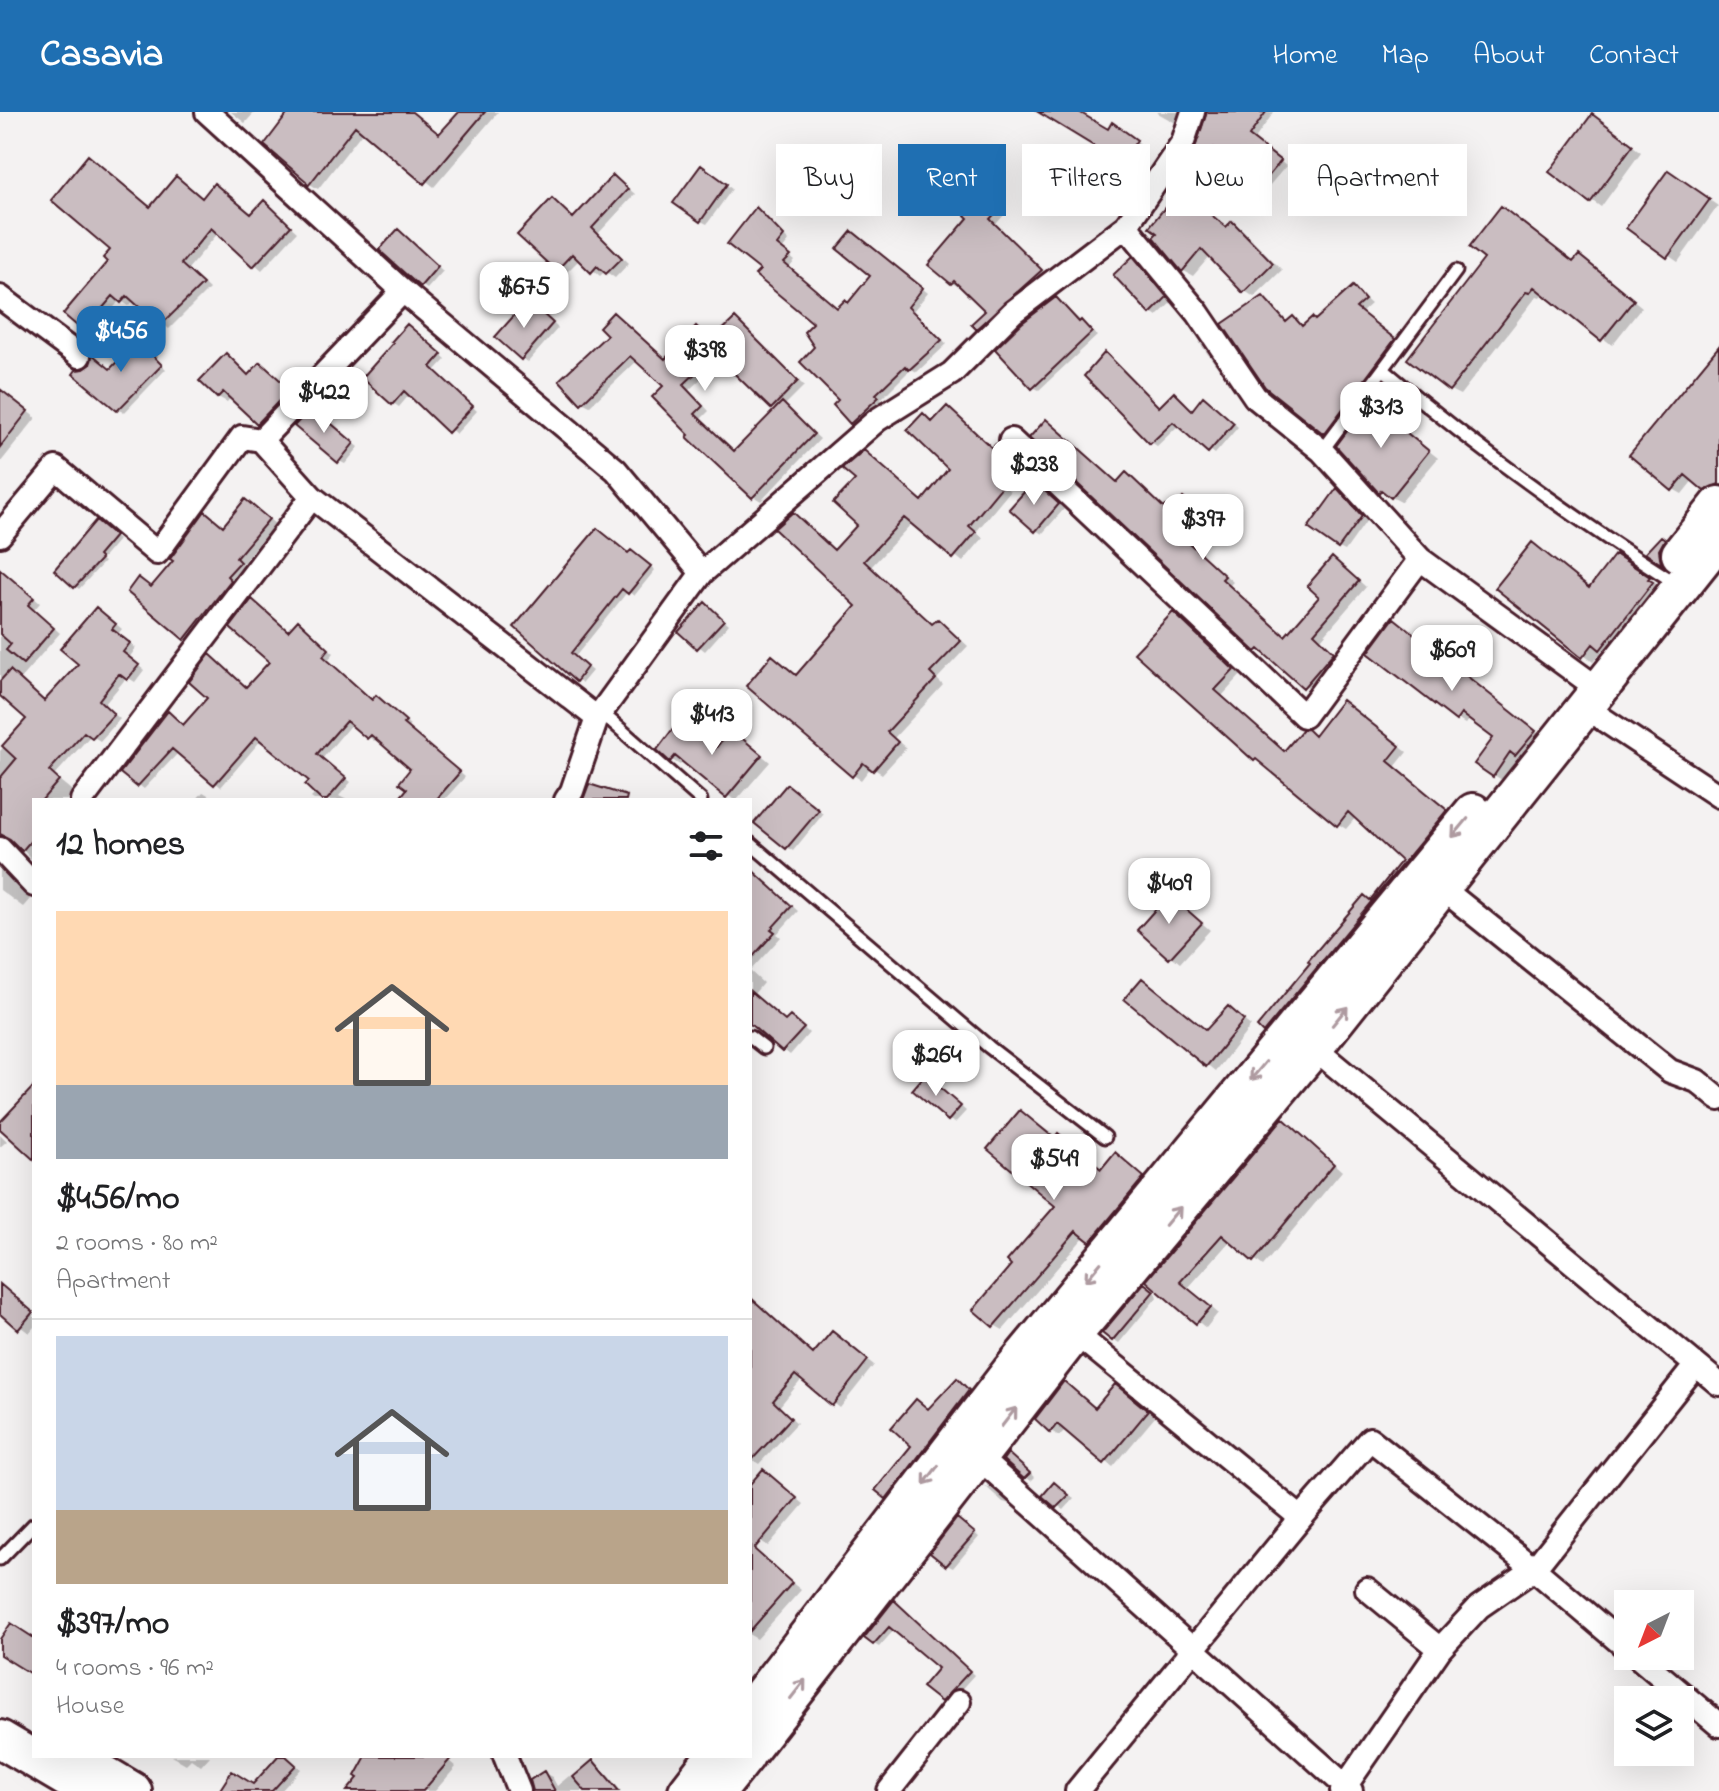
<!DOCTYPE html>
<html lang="en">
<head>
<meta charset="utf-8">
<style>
	:root { --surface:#fff; --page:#f6f6f6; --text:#202124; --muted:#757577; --line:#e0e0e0; --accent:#1f6fb2 }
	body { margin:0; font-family:"Indie Flower",sans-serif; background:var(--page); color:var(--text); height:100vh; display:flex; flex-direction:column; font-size:30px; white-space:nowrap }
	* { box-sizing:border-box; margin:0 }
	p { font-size:26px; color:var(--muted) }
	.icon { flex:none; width:44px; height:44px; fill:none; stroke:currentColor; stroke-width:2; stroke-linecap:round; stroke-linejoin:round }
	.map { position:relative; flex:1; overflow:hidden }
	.side { position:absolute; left:32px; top:686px; width:720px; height:960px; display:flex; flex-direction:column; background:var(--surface); border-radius:0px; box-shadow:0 8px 32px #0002 }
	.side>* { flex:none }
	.top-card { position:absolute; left:776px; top:32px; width:760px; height:72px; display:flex; gap:16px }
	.needle { width:52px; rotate:222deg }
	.fabs { position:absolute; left:1614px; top:1478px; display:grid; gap:16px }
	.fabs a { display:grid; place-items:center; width:80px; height:80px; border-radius:0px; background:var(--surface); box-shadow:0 8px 32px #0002; font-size:40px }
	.price { position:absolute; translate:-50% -68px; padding:0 18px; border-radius:16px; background:#fff; color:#222; font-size:26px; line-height:52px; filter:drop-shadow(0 2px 4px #0008) }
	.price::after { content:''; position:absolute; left:50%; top:48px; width:24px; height:18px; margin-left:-12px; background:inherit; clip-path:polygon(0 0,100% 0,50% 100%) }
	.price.on { background:var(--accent); color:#fff }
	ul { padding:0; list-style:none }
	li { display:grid; align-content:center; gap:16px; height:424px; padding:0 24px }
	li+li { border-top:2px solid var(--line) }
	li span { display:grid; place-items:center; height:248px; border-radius:0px; color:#555 }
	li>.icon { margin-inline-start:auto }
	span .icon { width:144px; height:144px; fill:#fffc; stroke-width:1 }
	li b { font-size:34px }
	h2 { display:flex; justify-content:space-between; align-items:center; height:96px; padding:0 24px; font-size:34px }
	.tag { padding:0 28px; border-radius:0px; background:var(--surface); box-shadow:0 8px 32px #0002; font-size:28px; line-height:72px }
	.tag.on { background:var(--accent); color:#fff }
	header { display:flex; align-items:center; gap:48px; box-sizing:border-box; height:112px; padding:0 40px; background:var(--accent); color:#fff }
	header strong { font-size:38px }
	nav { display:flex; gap:44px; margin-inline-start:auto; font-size:28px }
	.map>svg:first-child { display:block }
	.shadow { fill:#0003; fill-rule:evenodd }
	.building { fill:#cabdc1; stroke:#4a1f2b; stroke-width:2 }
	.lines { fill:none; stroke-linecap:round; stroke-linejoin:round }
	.service-casing { stroke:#4a1f2b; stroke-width:17 }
	.minor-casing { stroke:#4a1f2b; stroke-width:28 }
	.primary-casing { stroke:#4a1f2b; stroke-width:42 }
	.service { stroke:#fff; stroke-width:11 }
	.minor { stroke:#fff; stroke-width:22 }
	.primary { stroke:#fff; stroke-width:36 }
	.oneway { stroke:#ae9aa0 }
</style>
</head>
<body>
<header>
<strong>Casavia</strong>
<nav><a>Home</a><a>Map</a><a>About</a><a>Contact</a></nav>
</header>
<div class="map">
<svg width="1719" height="1679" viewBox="0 0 1719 1679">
	<rect width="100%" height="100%" fill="#f4f2f2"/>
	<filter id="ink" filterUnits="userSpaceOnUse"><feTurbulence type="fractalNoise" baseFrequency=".0125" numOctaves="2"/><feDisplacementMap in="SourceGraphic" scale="16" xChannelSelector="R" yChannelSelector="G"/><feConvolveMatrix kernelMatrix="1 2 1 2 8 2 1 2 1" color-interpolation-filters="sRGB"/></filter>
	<g filter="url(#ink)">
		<path class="shadow" d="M231,0h24l-10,11z
			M292,0h120l28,24 21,-24h37l-64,75 -70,-57 -46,59 -8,-5 -2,-5z
			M1047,0h29l32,20 12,-3 23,17 -13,18z
			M1156,0h30l-5,14z
			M1208,0h66l-20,28 32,26 -17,20 -49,-36 -6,9 -16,-11z
			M1602,11l39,29 -40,55 -49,-35z
			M707,59l25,18 -25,35 -6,-3z
			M614,65l21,17 -37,40 31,29 -14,15 -10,-7 -5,5 -20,-17 -15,15 -45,-39 32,-35 23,19z
			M1678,66l40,28 -40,56 -49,-34z
			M970,71l35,31 -9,10 51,51 -62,56 -7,-4 10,-16 -27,-26 -2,2 -7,-4 19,-65z
			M1181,79l47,37 5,-4 9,5 40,41 -28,27 -9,-6 -35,-35 -17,20 -9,-5 -28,-34z
			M203,87l49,17 12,-13 33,29 -35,38 -43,-38 -31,37 21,20 -40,40 -35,-29 -5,6 -9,-6 -28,34 -8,-4 68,-121z
			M757,98l32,31 -7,9 13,11 -6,7 49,41 10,-5 25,-28 -15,-39 70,56 -15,18 34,33 -30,28 -6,-3 -30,30 2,3 -25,23 -6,-3 -36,-74v-25l-53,-53z
			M404,123l39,36 -16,18 -6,-4z
			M1487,146l102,6 53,43 -30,38 -68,-53 -4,5 -3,-1 -77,99 -10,-5z
			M1133,147l6,3 33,40 -15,14 -6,-4z
			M1354,177l17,15 -10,9 40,31 -69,93 -7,-4 -62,-135 7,4 18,21 6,-4 10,8 12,-5z
			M1057,187l40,37 -58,54 -6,-3z
			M535,194l23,22 -30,34 -6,-4z
			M614,202l52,46 31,-31 16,13 22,-22 7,5 62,61 -20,20 36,33 -59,62 -8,-5 -87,-110 -28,-26 -48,46 -8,-4 28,-68zM722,247l55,51 -41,42 -35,-33 8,-8 -20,-21z
			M413,218l33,29 -11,12 42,40 -21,23 -46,-40 -11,13 -6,-4z
			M144,224l18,15 -7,8 11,10 -42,44 -6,-4 -6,-38z
			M1199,230l2,1 20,29z
			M1719,237v142l-5,3 -20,-15 -12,15 -9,-5z
			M1106,243l54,53 15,-14 18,17 17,-9 28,25 -23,27 -36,-29 -22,21 -6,-4z
			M226,244l24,20 11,-12 37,31 -31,32 -36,-30 -4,5 -9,-5z
			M0,287h12l24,19 -36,45z
			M1370,292l68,54 -37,44 -21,-11z
			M948,297l46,39 2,-2 8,5 11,11 -17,19 12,10 -34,41 7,6 -20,24 -50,-40 -42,45 63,58 4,-4 8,5 22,20 -31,33 6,6 -49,53 12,10 -24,26 -11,-7 -10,13 -8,-5 -80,-118 24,19 62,-71 -66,-91 43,37 24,-26 -3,-45 8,-28 58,50 28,-33 -28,-53 11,7z
			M318,301l41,34 -14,17 -6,-3z
			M1046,310l73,61 8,-8 39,34 8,4 10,-12 20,14 -20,23 49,44 -3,3 57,52 35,-40 19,-32 25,22 -45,52 20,19 -28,33 -55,-41z
			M1040,375l24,22 -22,25 -6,-4z
			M1338,379l29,29 -22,31 -6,-3z
			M253,394l22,18 -33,40 4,3 -13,15 4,4 -45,56 -7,-4 -33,-49 24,-28z
			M100,413l18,15 -17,20 3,2 -25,27 -4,-3z
			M1662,426l4,4 -5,12 2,8 -15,-9z
			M1533,433l58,44 35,-27 32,22 -1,1 4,4 -50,65 -8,-4 -10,12 -95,-74z
			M629,443h8l18,15 -21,26 -6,-5 -53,66 17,14 -10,12 -65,-56z
			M0,457l40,34 -6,7 26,23 -40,46 26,23 34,-38 24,-50 18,15 -4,5 18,14 -7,10 15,12 -9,12 -8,-5 -23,28 16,14 -20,22 -9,-6 -37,41 22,18 -5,6h-37v62l-22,-24 -12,3v-90l29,-32 -29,-25z
			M258,493l32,27 14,-6 30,27 -6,7 45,41h9l28,24 -2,3 57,49 -21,23h-32l1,-31 -36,-32 -3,4 -22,-18 -30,36 29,23 -12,14 8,4h-33l-3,-2 5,-5 -4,-13 -50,-41 -41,48 -42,-35 -35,37 -5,-4 45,-58 63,-39 25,-27z
			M711,496l18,16 -24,27 -25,-20z
			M1173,502l68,61 -19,21 64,56 20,-21 10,6 35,-29 56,44 -12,15 59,49 -182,220 -8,-5 139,-170 -47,-44 -10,12 -8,-5 -83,-65 -118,-106z
			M1403,513l141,113 -19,21 -6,-3 -17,24 -8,-5 2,-38 -26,-19 -5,6 -8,-5z
			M678,612l38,27 24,-14 30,25 -33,38h-3l-50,-40 -4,5 -8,-5z
			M793,678l30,24 -30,37 -6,-4z
			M203,680l7,4 5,4h-19z
			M0,756l30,31 -7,8 -23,-17z
			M763,768l35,31 -21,23 4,3 -31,34 13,12 -9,11 33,29 10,-1 12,11 -19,22 -40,-33v-140z
			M1170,784l40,34 -30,33 -41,-33z
			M1143,868l64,52 21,-23 23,17 -35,45 -89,-72z
			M932,969l34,30 -11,12 -6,-3z
			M1021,1000l81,58 14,-16 36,29 -52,63 -15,-10 -82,94 -9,-5 20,-60 44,-60z
			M1284,1008l58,51 -79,95 -32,-26 -43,48 30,25 -12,15 -58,-47z
			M0,1022l7,7 -7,6z
			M0,1171l34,29v15l-5,6 -29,-22z
			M1151,1177l7,7 -39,47 -6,-4z
			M750,1184l65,59 25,-17 34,27 -34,43 -37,-30 -24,29 18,16 -38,41 -9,-6z
			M958,1269l16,14 -81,106 -6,-4 27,-51 3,-45 12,9z
			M1065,1271l32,26 27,-18 31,26 -42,50 -47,-38 -7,7 -8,-5z
			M1015,1347l20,18 -4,4 -26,-21z
			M764,1359l40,33 -36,42 -18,-13v-46z
			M985,1374l7,2 18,16 -7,-2z
			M1061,1376l13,11 -10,11 -19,-14z
			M964,1412l15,13 -26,31 -6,-3z
			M753,1439l48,39 -44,49 -7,-4v-81z
			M900,1494l74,69 -26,29 -6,-3 -1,-33 -46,-39 -16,18 -5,-3z
			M172,1644h38l-9,10 -10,-7 -5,5z
			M281,1644l7,2 13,11 -20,22h-58l30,-4z
			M398,1644h45l13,11 -21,24h-85z
			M593,1651l8,4 20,24h-87l10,-18 8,4 5,9 12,-10 5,3z"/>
		<path class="building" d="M289,0h123l27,22 20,-22h26l-61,72 -69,-58 -47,60 -2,-5 -42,-36z
			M1038,0h41l29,17 4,-7 25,18 -15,22 -13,-12 -2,4z
			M1207,0h59l-17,24 32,25 -19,23 -48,-36 -7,9 -12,-9z
			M1592,2l41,31 -43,58 -41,-31z
			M88,43l62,52 26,-31 26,22 12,-15 37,31 13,-14 27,26 -38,41 -42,-39 -30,36 22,20 -43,42 -33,-30 -6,7 -8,-7 -30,35 -20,-17 44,-52 -4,-4 7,-8 -59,-50z
			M701,53l26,19 -27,38 -27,-19z
			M1668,58l42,29 -43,59 -41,-30z
			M613,63l15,14 -36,39 30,30 -16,16 -9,-8 -6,7 -19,-19 -16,17 -39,-36 35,-37 21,20z
			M970,69l29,28 -9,10 52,51 -66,59 -5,-5 14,-13 -31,-30 -3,3 -23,-19 40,-47 -18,-17z
			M1180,77l46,38 6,-6 41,42 -30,30 -42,-44 -19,23 -29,-35 4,-4 -8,-6z
			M1501,94l72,56 6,-7 55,45 -33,41 -67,-54 -5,6 -3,-1 -77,99 -42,-32 77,-100 -15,-12z
			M756,95l28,29 -7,9 14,11 -7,7 53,45 8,-8 3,3 22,-27 -33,-27 15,-18 71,57 -15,19 34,33 -33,30 -4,-4 -29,28 3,3 -29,27 -17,-19 5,-5 -38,-38 14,-15 -10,-15 9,-9 -58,-48 5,-5 -33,-26z
			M398,117l40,37 -18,21 -41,-37z
			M1133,144l34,41 -17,17 -37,-39z
			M1353,174l12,14 -9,8 39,31 -71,95 -59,-47 -43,-63 41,-28 23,26 7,-6 9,10 10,-9 3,3z
			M1056,185l23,25 2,-2 11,12 -60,57 -37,-40 27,-26z
			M528,188l25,23 -32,37 -26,-23z
			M613,200l52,47 31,-33 15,15 24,-23 63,63 -27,28 -56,-54 -32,30 20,21 -8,8 39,37 48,-49 32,32 -62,64 -65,-61 2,-2 -37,-38 11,-11 -33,-30 -49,48 -22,-24 48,-45 -8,-8z
			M407,212l35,30 -11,13 42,39 -25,27 -44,-42 -12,14 -30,-27 31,-35 -2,-1z
			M144,222l13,13 -6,7 11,11 -45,46 -44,-37 3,-4 8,-1 6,-4 2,-11 18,15z
			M1719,234v138l-15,7 -19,-16 -13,16 -43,-36z
			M1105,240l54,55 15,-15 18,18 11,-14 31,27 -26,30 -35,-31 -23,22 -66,-68z
			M226,241l22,22 12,-13 30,27 -33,35 -34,-32 -6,6 -18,-17z
			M0,277l28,22 -28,36z
			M1369,290l60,49 -38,47 -10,-8 -2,3 -43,-47z
			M947,294l45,42 4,-4 12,12 -17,19 12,10 -34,41 7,6 -23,27 -49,-41 -40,43 68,63 6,-5 23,22 -31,32 6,6 -49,53 11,10 -25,29 -10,-8 -11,14 -106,-91 26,-31 24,20 60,-69 -82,-77 19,-17 41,38 23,-25 -24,-22 22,-23 -13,-11 22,-19 58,51 26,-32 -41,-39 16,-17 9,9z
			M312,295l42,36 -16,20 -44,-37z
			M1046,307l71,63 9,-10 38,36 2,-2 7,5 10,-13 13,11 -19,23 48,44 -3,3 63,57 34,-39 -12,-11 25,-29 27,24 -45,52 20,19 -31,36 -44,-39 -3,3 -227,-214z
			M1034,369l25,23 -24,28 -26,-23z
			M1337,376l25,28 -24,33 -30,-21z
			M245,387l24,20 -33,39 4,4 -13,14 4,4 -47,60 -57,-48 11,-15 13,10 22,-26 -3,-2 35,-48 18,15z
			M96,408l19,16 -17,20 3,3 -27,29 -20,-18z
			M597,416l31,25 3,-3 20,16 -23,28 -6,-5 -51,64 16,14 -11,15 -62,-55z
			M1661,424l4,3 -6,11 2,14 -16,-11z
			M1532,430l57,46 26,-34 35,23 -2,2 5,3 -53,68 -7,-6 -11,14 -87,-70z
			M0,457l34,29 -6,7 26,23 -31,36 -17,-14 5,-6 -11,-10z
			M252,487l36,32 10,-11 31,29 -6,7 49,44 4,-5 30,26 -3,3 57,48 -24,28h-38l9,-11 -8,-6 11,-14 -39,-34 -4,4 -21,-18 -29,33 29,24 -19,22h-6l-16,-15 4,-4 -53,-44 -42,48 -42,-36 -35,38 -17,-14 48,-62 15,14 24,-27 -18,-16 21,-28 36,33 23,-25 -39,-34z
			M705,490l19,18 -27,29 -19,-17z
			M96,495l20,17 -4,5 18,14 -7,9 16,13 -12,15 -8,-6 -20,26 15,14 -22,24 -8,-6 -35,39 10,9 -17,20h-8v37l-12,14 -12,-12 -10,-5v-56l16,-19 -14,-13 24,-27 -26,-23v-15l10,-11 34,31 34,-37 -18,-15z
			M1173,500l61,58 -19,20 69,61 18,-21 5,-1 7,7 28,-36 58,46 -12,15 59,49 -184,223 -6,-6 53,-64 -2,-2 56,-66 6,5 31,-39 -53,-49 -11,14 -81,-67 -2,2 -120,-108z
			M1394,506l142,113 -21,25 -5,-4 -17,25 -19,-13 19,-26 -32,-24 -5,7 -88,-68z
			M678,610l37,27 16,-20 31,26 -36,43 -51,-42 -5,6 -13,-12z
			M589,672l38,12 -1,4h-43z
			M787,672l32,26 -33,39 -32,-26z
			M750,756l42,38 -21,23 4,3 -25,28z
			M1169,782l33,29 -33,36 -32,-29z
			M1142,866l64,52 22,-24 16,14 -38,47 -82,-68z
			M750,879l35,30 5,-5 14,12 -22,24 -32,-28z
			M925,963l36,31 -13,15 -36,-31z
			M34,974v74l-34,-31v-7z
			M1020,998l34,28 4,-5 43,36 14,-17 29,25 -54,65 -14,-11 -83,96 -20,-17 38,-45 -4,-4 48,-55 -68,-57z
			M1283,1006l51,46 -81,98 -31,-27 -42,47 31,25 -15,17 -50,-43z
			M1144,1171l10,8 -42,50 -10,-8z
			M0,1172l33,28 -15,18 -18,-16z
			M750,1185l63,57 19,-23 36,29 -36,46 -37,-31 -22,26 18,17 -41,44z
			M957,1266l12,12 -83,109 -11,-9 36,-44 -20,-18 25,-29 12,10z
			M1064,1269l31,27 20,-24 33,27 -44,53 -47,-40 -7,9 -15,-14z
			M1008,1341l22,20 -6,6 -21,-19z
			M763,1357l34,29 -43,51 38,34 -42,48v-147z
			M1054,1370l15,13 -13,13 -14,-12z
			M957,1406l18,15 -29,33 -16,-13z
			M894,1488l76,71 -29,31 -19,-15 16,-19 -49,-41 -16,18 -9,-7z
			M11,1511l23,15v38l-34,-21v-16z
			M278,1644h8l10,9 -24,26h-53l13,-20 21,13z
			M366,1644h87l-30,35h-76l11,-13 -3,-2z
			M593,1648l26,31h-34l-12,-14z
			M544,1659l11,20h-22l-3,-11z"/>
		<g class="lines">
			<defs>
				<path id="service" d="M1384,258c93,79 191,149 293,214
					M1322,339l134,-180
					M601,600l100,88
					M750,731l239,204 116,90
					M750,925l14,11
					M0,1447l34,-35"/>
				<path id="minor" d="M207,0l196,179 213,179 86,103
					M1126,114l72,87 57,84 67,54 98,108 180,131
					M403,179l-142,149 51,57 285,221
					M0,185l79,59
					M1011,328l293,276 116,-157
					M0,423l56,-67 101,85 85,-116 19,3
					M1586,596l133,88
					M82,688l230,-303
					M566,688l6,-9 25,-73 105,-145 175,-153 75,-47 61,-61 113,-86 57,-84 10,-30
					M0,737l34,36
					M1443,777l227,182 27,10 22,18
					M1314,936l405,336
					M1075,1221l226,185
					M978,1345l373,334
					M1367,1477l73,60
					M1637,1544l82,69
					M505,1644l14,35
					M889,1679l70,-89
					M1077,1679l224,-273 69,-79 164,130 94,80
					M1342,1679l98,-142 39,-42 55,-38 162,-204"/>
				<path id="primary" d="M1680,442l39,-49
					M750,1598l260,-338 463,-560
					M0,1627l88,52
					M750,1638l325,-417 239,-285 405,-509
					M74,1644l59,35
					M687,1679l27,-35
					M718,1679l28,-35"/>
			</defs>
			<use href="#service" class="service-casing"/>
			<use href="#minor" class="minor-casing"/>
			<use href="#primary" class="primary-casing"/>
			<use href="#service" class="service"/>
			<use href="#minor" class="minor"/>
			<use href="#primary" class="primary"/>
		</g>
		<defs><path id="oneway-shaft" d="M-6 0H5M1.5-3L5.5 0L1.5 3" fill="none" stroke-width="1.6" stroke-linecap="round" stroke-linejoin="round" transform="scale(2)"/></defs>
		<g class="oneway">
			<use href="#oneway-shaft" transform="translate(1460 716) rotate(130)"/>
			<use href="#oneway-shaft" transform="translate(1340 904) rotate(-51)"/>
			<use href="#oneway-shaft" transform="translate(1258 959) rotate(130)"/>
			<use href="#oneway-shaft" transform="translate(1173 1104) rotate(-50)"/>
			<use href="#oneway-shaft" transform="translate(1093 1160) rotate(130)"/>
			<use href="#oneway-shaft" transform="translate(1009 1305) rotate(-52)"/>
			<use href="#oneway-shaft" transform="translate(931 1363) rotate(128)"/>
			<use href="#oneway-shaft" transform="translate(798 1577) rotate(-52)"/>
		</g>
	</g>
</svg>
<div class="fabs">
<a><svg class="needle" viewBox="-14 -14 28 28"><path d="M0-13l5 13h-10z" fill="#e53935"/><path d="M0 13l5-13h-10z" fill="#757577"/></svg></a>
<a><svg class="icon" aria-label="layers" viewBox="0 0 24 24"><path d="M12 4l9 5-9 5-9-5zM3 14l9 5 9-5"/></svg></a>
</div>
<b class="price" style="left:524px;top:218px">$675</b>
<b class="price on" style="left:121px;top:262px">$456</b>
<b class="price" style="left:705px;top:281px">$398</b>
<b class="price" style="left:324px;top:323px">$422</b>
<b class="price" style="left:1381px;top:338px">$313</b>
<b class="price" style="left:1034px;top:395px">$238</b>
<b class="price" style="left:1203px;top:450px">$397</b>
<b class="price" style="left:1452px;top:581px">$609</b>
<b class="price" style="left:712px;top:645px">$413</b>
<b class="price" style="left:1169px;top:814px">$409</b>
<b class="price" style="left:936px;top:986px">$264</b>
<b class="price" style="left:1054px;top:1090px">$549</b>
<div class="top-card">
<a class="tag">Buy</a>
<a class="tag on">Rent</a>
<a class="tag">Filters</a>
<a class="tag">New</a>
<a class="tag">Apartment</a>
</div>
<section class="side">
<h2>12 homes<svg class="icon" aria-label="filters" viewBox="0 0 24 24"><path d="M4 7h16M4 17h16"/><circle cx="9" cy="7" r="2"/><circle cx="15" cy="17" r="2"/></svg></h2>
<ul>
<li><span style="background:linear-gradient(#ffd9b3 70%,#9aa5b1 0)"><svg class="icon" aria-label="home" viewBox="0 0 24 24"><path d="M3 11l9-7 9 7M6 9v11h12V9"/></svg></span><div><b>$456/mo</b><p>2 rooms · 80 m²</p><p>Apartment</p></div></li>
<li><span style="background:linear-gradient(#c9d6e8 70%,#b9a48a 0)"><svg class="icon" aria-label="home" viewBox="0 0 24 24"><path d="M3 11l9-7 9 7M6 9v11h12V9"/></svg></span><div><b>$397/mo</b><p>4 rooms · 96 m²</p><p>House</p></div></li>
</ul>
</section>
</div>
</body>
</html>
